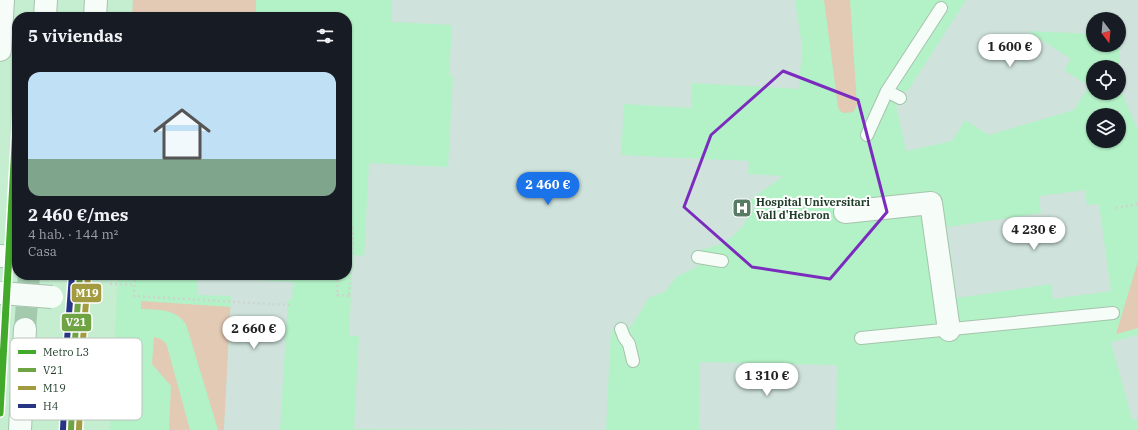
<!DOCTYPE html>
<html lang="es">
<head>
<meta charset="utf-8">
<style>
	:root { --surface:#171b24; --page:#20242c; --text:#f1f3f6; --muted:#9ea1a6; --line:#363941; --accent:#1a73e8 }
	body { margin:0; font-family:"IBM Plex Serif",serif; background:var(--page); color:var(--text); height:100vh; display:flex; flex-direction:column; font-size:15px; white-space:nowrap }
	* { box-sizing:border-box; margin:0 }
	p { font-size:13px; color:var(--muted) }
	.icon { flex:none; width:22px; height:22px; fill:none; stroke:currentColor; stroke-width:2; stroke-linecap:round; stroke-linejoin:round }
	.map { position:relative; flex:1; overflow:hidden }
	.drawer { position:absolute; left:12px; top:12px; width:340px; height:268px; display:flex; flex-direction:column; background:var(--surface); border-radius:16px; box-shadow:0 1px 3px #0004 }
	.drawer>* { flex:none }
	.needle { width:26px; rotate:164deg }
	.fabs { position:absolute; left:1086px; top:12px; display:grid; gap:8px }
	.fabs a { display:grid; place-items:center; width:40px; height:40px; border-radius:50%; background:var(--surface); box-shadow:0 1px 3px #0004; font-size:20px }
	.price { position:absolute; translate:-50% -34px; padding:0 9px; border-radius:14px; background:#fff; color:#222; font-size:13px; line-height:26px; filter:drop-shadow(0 1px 2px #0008) }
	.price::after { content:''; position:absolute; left:50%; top:24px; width:12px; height:9px; margin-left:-6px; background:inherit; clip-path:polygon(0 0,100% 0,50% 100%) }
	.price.on { background:var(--accent); color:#fff }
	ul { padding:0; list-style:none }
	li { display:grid; align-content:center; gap:8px; height:212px; padding:0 16px }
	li+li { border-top:1px solid var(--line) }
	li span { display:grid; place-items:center; height:124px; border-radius:12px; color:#555 }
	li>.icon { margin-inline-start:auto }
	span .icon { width:72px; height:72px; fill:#fffc; stroke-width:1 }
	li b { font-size:17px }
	h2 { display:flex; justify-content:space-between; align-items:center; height:48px; padding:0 16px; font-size:17px }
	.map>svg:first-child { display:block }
	.built { fill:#b3f1c6; fill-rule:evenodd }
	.green { fill:#e3cab4 }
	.building { fill:#cfe3dc }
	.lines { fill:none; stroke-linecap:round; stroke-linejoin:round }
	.highway-tunnel { stroke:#a4caae; stroke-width:22; stroke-dasharray:22 11; stroke-linecap:butt }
	.lane-casing { stroke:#a5c4ad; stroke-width:14 }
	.street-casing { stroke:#a5c4ad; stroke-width:24 }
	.secondary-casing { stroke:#a5c4ad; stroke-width:24 }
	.highway-casing { stroke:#a5c4ad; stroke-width:24 }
	.path { stroke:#cbd6ce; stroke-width:2.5; stroke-dasharray:2 3; stroke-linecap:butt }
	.lane { stroke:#f6fcf8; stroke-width:12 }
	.street { stroke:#f6fcf8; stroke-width:22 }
	.secondary { stroke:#f6fcf8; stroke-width:22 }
	.highway { stroke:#f6fcf8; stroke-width:22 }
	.secondary-bridge-casing { stroke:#a5c4ad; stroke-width:24; stroke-linecap:butt }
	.secondary-bridge { stroke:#f6fcf8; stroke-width:22 }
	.bus-1-casing { stroke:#fff; stroke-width:9 }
	.bus-2-casing { stroke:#fff; stroke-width:9 }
	.bus-3-casing { stroke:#fff; stroke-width:9 }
	.bus-1 { stroke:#6ea442; stroke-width:6 }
	.bus-2 { stroke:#a29b3f; stroke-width:6 }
	.bus-3 { stroke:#283583; stroke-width:6 }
	.metro-1-casing { stroke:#fff; stroke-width:10 }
	.metro-1 { stroke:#41aa2a; stroke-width:7 }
	.marked { fill:none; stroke:#7b2cbf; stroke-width:3; stroke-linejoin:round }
	.labels { text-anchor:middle; stroke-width:4; stroke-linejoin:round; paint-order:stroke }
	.poi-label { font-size:11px; font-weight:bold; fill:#1f3c28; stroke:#fff; text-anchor:start }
	.key { fill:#fff; stroke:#bcc4be; stroke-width:1 }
	.key-label { font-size:11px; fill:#1f3c28 }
	.line-badge { stroke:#fff; stroke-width:1.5 }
	.badge-label { font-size:11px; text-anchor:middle; font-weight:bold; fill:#fff }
</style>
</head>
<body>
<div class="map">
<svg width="1138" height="430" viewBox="0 0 1138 430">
	<rect width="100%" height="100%" fill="#c5edd0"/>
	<path class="built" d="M133,0h1005v430h-1028l8,-155h229v-258h-215zM1093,19h26v26h-26zM1093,67h26v26h-26zM1093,115h26v26h-26z"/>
	<path class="green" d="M133,0h123v17h-124z
		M824,0h26l7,105 -4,7 -9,1 -4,-2 -2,-4z
		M1138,261v67l-22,6z
		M141,301l90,6 -7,123h-6l-32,-106c-12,-16 -27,-14 -45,-15z
		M154,337c6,1 10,3 13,9l23,84h-21l2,-44 -19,-22z"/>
	<path class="building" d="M392,0h403l7,46 -3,43 -107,-6 -1,25 -67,-4 -3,51 128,6 -1,13 35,2 -34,25 6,6 -14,21 -9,9 -11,7 -20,6h-5l-4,2 -1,4v4l3,3 6,2 -24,12 -10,14 -17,7 -17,27 -3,3 -3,-5 -4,-1h-4l-3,3 -1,5h-3l-5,100 -252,-1 5,-93h-10l4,-81 11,1 5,-93 79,4 5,-91h-4l3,-51 -61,-3z
		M966,0h172v130l-19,-44 1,-51h-1v-16h-26v15l-65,-3 43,28 -7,11 25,16 -15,24 -85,25 -24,-15 -13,21 -46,10 -10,-46h5l5,-3 1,-5 -3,-5 1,-1 2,1z
		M1085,190l2,15 12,-1 12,87 -58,8 -2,-15 -94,14 -10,-71 94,-14 -2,-17z
		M198,277l95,5 -1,18h-4l-8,130h-56l7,-134 -34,-1z
		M1138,335v84h-6l-21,-77z
		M700,362l137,3 -1,65h-137z"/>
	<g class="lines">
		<path class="highway-tunnel" d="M25,329l4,-54"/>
		<defs>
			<path id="lane" d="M887,91l54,-83
				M867,135l20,-44 13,7
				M698,257l24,4
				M621,329l3,8 5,7 4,17
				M861,338l252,-25"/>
			<path id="street" d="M845,212l86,-9 18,127"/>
			<path id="secondary" d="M95,17l1,-17
				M0,256l17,1
				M71,430l4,-90 5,-65"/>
			<path id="highway" d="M45,17l1,-17
				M0,50l3,-50
				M20,430l5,-101"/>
		</defs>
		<use href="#lane" class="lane-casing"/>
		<use href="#street" class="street-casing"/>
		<use href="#secondary" class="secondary-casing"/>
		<use href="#highway" class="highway-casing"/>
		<path class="path" d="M1116,208l22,-4
			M347,227h4l2,4 -4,65h2
			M135,275l-1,21 156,9
			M211,275l78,4
			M265,275l24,1
			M338,275l-1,20 12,1
			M110,284l24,1"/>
		<use href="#lane" class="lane"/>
		<use href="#street" class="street"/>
		<use href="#secondary" class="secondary"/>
		<use href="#highway" class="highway"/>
		<defs>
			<path id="secondary-bridge" d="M0,293l52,4"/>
		</defs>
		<use href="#secondary-bridge" class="secondary-bridge-casing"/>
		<use href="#secondary-bridge" class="secondary-bridge"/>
		<defs>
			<path id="bus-1" d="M71,430l4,-90 5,-65"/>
			<path id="bus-2" d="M79,430l4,-90 5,-64"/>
			<path id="bus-3" d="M63,430l4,-90 5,-65"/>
		</defs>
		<use href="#bus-1" class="bus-1-casing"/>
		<use href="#bus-2" class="bus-2-casing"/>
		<use href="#bus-3" class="bus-3-casing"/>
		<use href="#bus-1" class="bus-1"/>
		<use href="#bus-2" class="bus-2"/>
		<use href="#bus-3" class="bus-3"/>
		<defs>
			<path id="metro-1" d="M0,413l17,-303"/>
		</defs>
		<use href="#metro-1" class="metro-1-casing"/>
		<use href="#metro-1" class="metro-1"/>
	</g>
	<path class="marked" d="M783,71l75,29 29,112 -57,67 -78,-12 -68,-60 27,-72z"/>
	<defs>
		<symbol id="hospital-square" viewBox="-11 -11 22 22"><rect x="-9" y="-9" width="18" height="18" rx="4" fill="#597a63" stroke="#fff"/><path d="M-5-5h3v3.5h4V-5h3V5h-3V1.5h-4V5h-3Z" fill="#fff"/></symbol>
	</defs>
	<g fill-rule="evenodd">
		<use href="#hospital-square" x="731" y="197" width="22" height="22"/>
	</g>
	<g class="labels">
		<g class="poi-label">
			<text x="756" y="206">Hospital Universitari<tspan x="756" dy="13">Vall d'Hebron</tspan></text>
		</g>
	</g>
	<rect x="10" y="338" width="132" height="82" rx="6" class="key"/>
	<rect x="18" y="350" width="18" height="4" fill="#41aa2a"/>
	<rect x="18" y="368" width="18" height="4" fill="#6ea442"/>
	<rect x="18" y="386" width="18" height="4" fill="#a29b3f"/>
	<rect x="18" y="404" width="18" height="4" fill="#283583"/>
	<g class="key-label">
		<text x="43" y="356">Metro L3</text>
		<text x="43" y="374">V21</text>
		<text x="43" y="392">M19</text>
		<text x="43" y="410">H4</text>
	</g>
	<g class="line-badge">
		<rect x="71" y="283" width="31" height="20" rx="4" fill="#a29b3f"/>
		<rect x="61" y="313" width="31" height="19" rx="4" fill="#6ea442"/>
	</g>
	<g class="badge-label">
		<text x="87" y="297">M19</text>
		<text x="76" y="326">V21</text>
	</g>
</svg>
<div class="fabs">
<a><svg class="needle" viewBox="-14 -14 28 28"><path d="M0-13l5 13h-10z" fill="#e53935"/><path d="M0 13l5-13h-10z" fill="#9ea1a6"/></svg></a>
<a><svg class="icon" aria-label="locate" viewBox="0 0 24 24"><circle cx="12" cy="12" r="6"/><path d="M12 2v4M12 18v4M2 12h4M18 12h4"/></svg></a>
<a><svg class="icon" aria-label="layers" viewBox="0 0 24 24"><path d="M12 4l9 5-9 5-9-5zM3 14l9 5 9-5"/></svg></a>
</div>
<b class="price" style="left:1010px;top:68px">1 600 €</b>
<b class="price on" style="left:548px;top:206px">2 460 €</b>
<b class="price" style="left:1034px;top:251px">4 230 €</b>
<b class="price" style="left:254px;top:350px">2 660 €</b>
<b class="price" style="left:767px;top:397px">1 310 €</b>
<section class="drawer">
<h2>5 viviendas<svg class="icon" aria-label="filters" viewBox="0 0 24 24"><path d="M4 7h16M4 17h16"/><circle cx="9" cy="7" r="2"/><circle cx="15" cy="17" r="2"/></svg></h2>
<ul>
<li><span style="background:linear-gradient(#bfe0f5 70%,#7fa58c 0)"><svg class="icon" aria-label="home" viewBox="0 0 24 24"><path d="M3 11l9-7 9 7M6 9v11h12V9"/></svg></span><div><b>2 460 €/mes</b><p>4 hab. · 144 m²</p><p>Casa</p></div></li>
</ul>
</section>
</div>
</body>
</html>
